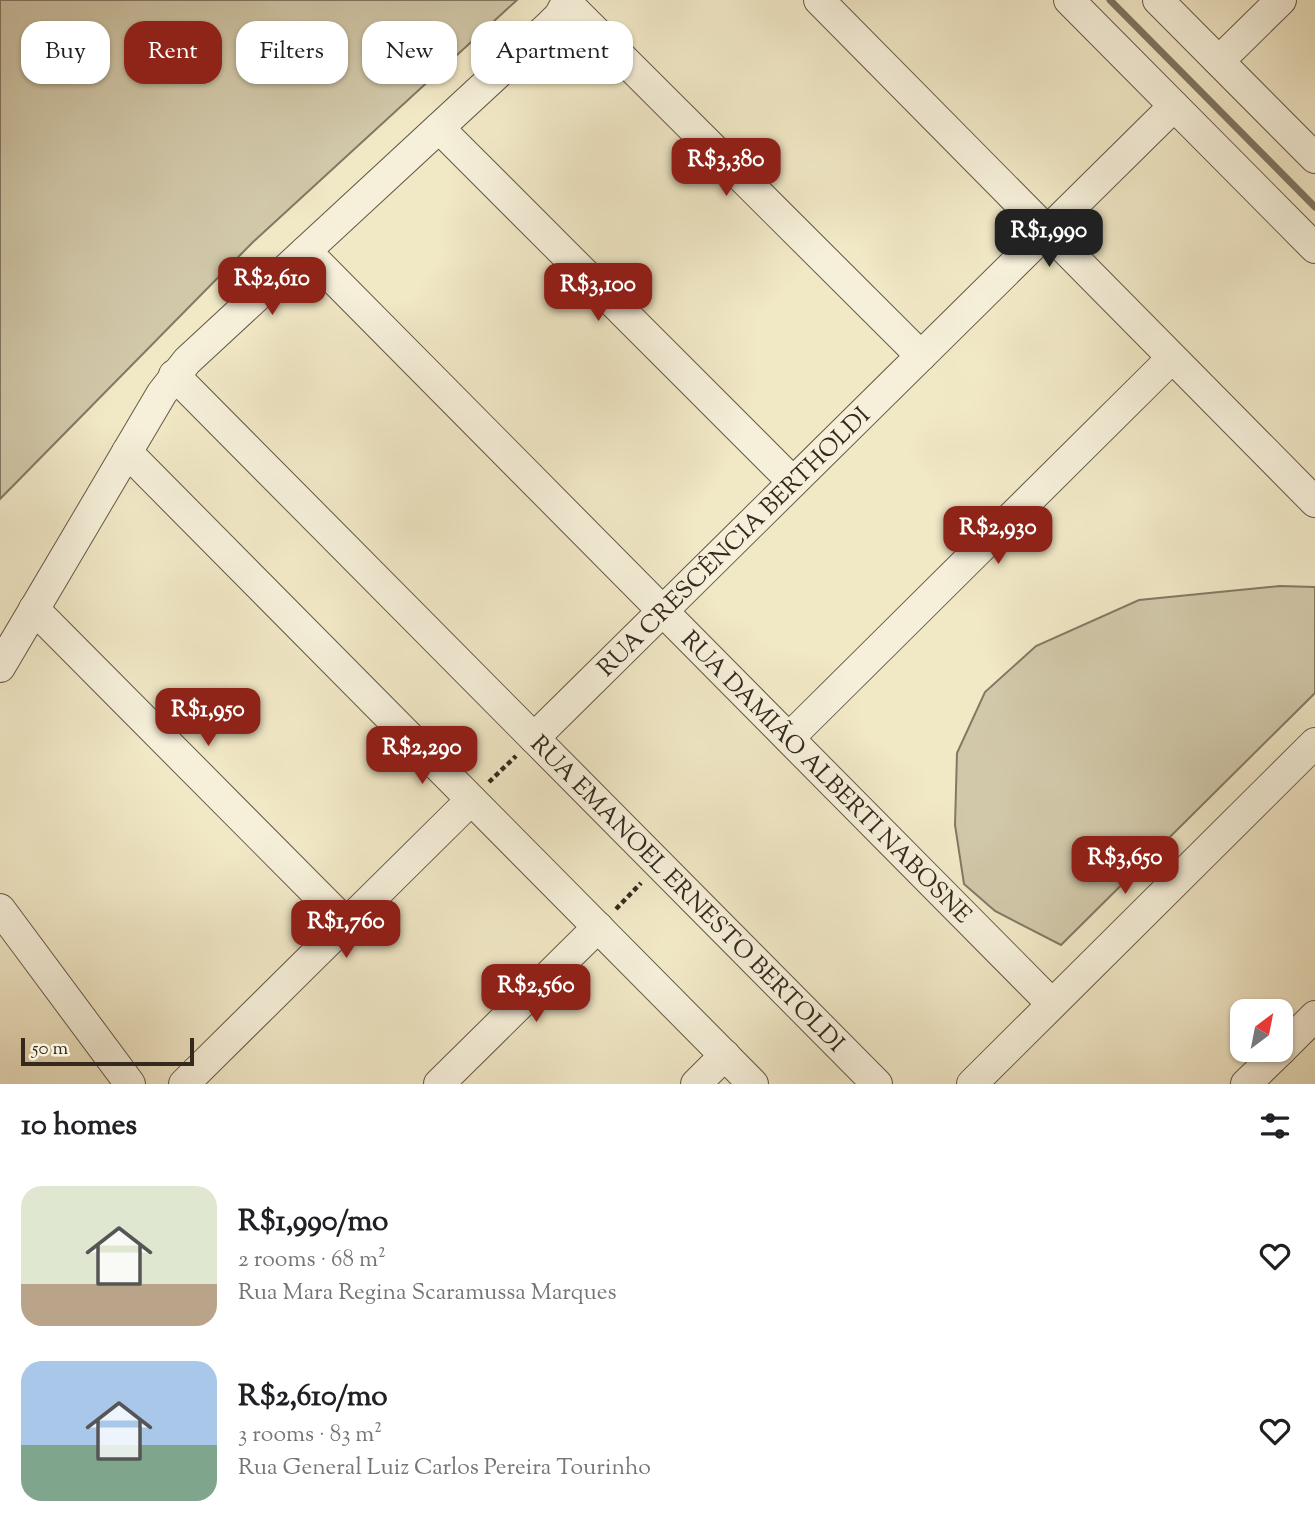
<!DOCTYPE html>
<html lang="en">
<head>
<meta charset="utf-8">
<style>
	:root { --surface:#fff; --page:#f2f2f2; --text:#202124; --muted:#757577; --accent:#8f2418 }
	body { margin:0; font-family:"Sorts Mill Goudy",serif; background:var(--page); color:var(--text); height:100vh; display:flex; flex-direction:column; font-size:26px; white-space:nowrap }
	* { box-sizing:border-box; margin:0 }
	p { font-size:23px; color:var(--muted) }
	.icon { flex:none; width:38px; height:38px; fill:none; stroke:currentColor; stroke-width:2; stroke-linecap:round; stroke-linejoin:round }
	.map { position:relative; height:1084px; overflow:hidden }
	.drawer { display:flex; flex-direction:column; background:var(--surface); flex:1 }
	.drawer>* { flex:none }
	.banner { position:absolute; left:21px; top:21px; width:700px; height:63px; display:flex; gap:14px }
	.needle { width:46px; rotate:32deg }
	.buttons { position:absolute; left:1230px; top:999px; display:grid; gap:14px }
	.buttons a { display:grid; place-items:center; width:63px; height:63px; border-radius:14px; background:var(--surface); box-shadow:0 2px 5px #0004; font-size:35px }
	.scale { position:absolute; left:21px; bottom:18px; width:173px; box-sizing:border-box; padding-left:7px; border:4px solid #35291e; border-top:0; font-size:19px; line-height:24px; white-space:nowrap; color:#35291e; -webkit-text-stroke:5px #f6f0da; paint-order:stroke }
	.price { position:absolute; translate:-50% -60px; padding:0 16px; border-radius:14px; background:var(--accent); color:#fff; font-size:23px; line-height:46px; filter:drop-shadow(0 2px 4px #0008) }
	.price::after { content:''; position:absolute; left:50%; top:42px; width:21px; height:16px; margin-left:-10px; background:inherit; clip-path:polygon(0 0,100% 0,50% 100%) }
	.price.on { background:#222; color:#fff }
	ul { padding:0; list-style:none }
	li { display:flex; align-items:center; gap:21px; height:175px; padding:0 21px }
	li span { display:grid; place-items:center; flex:none; width:196px; height:140px; border-radius:21px; color:#555 }
	li>.icon { margin-inline-start:auto }
	span .icon { width:84px; height:84px; fill:#fffc; stroke-width:1 }
	li b { font-size:30px }
	h2 { display:flex; justify-content:space-between; align-items:center; height:84px; padding:0 21px; font-size:30px }
	.tag { padding:0 24px; border-radius:21px; background:var(--surface); box-shadow:0 2px 5px #0004; font-size:24px; line-height:63px }
	.tag.on { background:var(--accent); color:#fff }
	.map>svg:first-child { display:block }
	.green { fill:#d1c8a9; stroke:#837864; stroke-width:2 }
	.lines { fill:none; stroke-linecap:round; stroke-linejoin:round }
	.stream { stroke:#7f7561; stroke-width:7 }
	.minor-casing { stroke:#645948; stroke-width:32 }
	.path { stroke:#35291e; stroke-width:4.5; stroke-dasharray:5 3.5; stroke-linecap:butt }
	.minor { stroke:#f6f0da; stroke-width:30 }
	.labels { text-anchor:middle; stroke-width:7; stroke-linejoin:round; paint-order:stroke }
	.street-label { font-size:24px; fill:#35291e; stroke:#f6f0da }
</style>
</head>
<body>
<div class="map">
<svg width="1315" height="1084" viewBox="0 0 1315 1084">
	<rect width="100%" height="100%" fill="#f1e8c6"/>
	<filter id="stains"><feTurbulence type="fractalNoise" baseFrequency=".00286" numOctaves="4"/><feColorMatrix values="0 0 0 0 .2 0 0 0 0 .09 0 0 0 0 .02 0 0 0 .5 -.17"/></filter>
	<radialGradient id="worn" r=".72"><stop offset=".6" stop-color="#630" stop-opacity="0"/><stop offset="1" stop-color="#630" stop-opacity=".3"/></radialGradient>
	<path class="green" d="M0,0h517l-264,242 -253,257z
		M1280,586l35,1v106l-254,252 -66,-34 -31,-27 -9,-59 2,-72 28,-61 51,-46 103,-46z"/>
	<g class="lines">
		<path class="stream" d="M1110,0l205,207"/>
		<defs>
			<g id="minor">
				<path d="M819,0l496,502"/>
				<path d="M1069,0l246,248"/>
				<path d="M1158,0l157,158"/>
				<path d="M567,3l354,353"/>
				<path d="M1219,61l62,-61"/>
				<path d="M439,128l354,354"/>
				<path id="s1" d="M306,251l746,753"/>
				<path id="s2" d="M174,375l703,709"/>
				<path d="M127,452l626,632"/>
				<path d="M34,609l312,314"/>
				<path d="M0,667l162,-274 25,-32 362,-335 10,-10 9,-16"/>
				<path id="s3" d="M534,738l640,-632"/>
				<path d="M789,738l383,-380"/>
				<path d="M0,909l130,175"/>
				<path d="M1281,1050l34,-34"/>
				<path d="M184,1084l287,-284"/>
				<path d="M439,1084l159,-157"/>
				<path d="M696,1084l29,-29"/>
				<path d="M972,1084l343,-341"/>
				<path d="M1246,1084l35,-34"/>
			</g>
		</defs>
		<use href="#minor" class="minor-casing"/>
		<path class="path" d="M489,782l27,-26
			M616,909l25,-26"/>
		<use href="#minor" class="minor"/>
	</g>
	<g class="labels">
		<g class="street-label">
			<text dy="8" stroke="none"><textPath href="#s3" startOffset="280">RUA CRESCÊNCIA BERTHOLDI</textPath></text>
			<text dy="8" stroke="none"><textPath href="#s1" startOffset="740">RUA DAMIÃO ALBERTI NABOSNE</textPath></text>
			<text dy="8" stroke="none"><textPath href="#s2" startOffset="730">RUA EMANOEL ERNESTO BERTOLDI</textPath></text>
		</g>
	</g>
	<rect width="100%" height="100%" filter="url(#stains)"/>
	<rect width="100%" height="100%" fill="url(#worn)"/>
</svg>
<div class="buttons">
<a><svg class="needle" viewBox="-14 -14 28 28"><path d="M0-13l5 13h-10z" fill="#e53935"/><path d="M0 13l5-13h-10z" fill="#757577"/></svg></a>
</div>
<div class="scale">50 m</div>
<b class="price" style="left:726px;top:198px">R$3,380</b>
<b class="price on" style="left:1049px;top:269px">R$1,990</b>
<b class="price" style="left:272px;top:317px">R$2,610</b>
<b class="price" style="left:598px;top:323px">R$3,100</b>
<b class="price" style="left:998px;top:566px">R$2,930</b>
<b class="price" style="left:208px;top:748px">R$1,950</b>
<b class="price" style="left:422px;top:786px">R$2,290</b>
<b class="price" style="left:1125px;top:896px">R$3,650</b>
<b class="price" style="left:346px;top:960px">R$1,760</b>
<b class="price" style="left:536px;top:1024px">R$2,560</b>
<div class="banner">
<a class="tag">Buy</a>
<a class="tag on">Rent</a>
<a class="tag">Filters</a>
<a class="tag">New</a>
<a class="tag">Apartment</a>
</div>
</div>
<section class="drawer">
<h2>10 homes<svg class="icon" aria-label="filters" viewBox="0 0 24 24"><path d="M4 7h16M4 17h16"/><circle cx="9" cy="7" r="2"/><circle cx="15" cy="17" r="2"/></svg></h2>
<ul>
<li><span style="background:linear-gradient(#dfe7d0 70%,#b9a48a 0)"><svg class="icon" aria-label="home" viewBox="0 0 24 24"><path d="M3 11l9-7 9 7M6 9v11h12V9"/></svg></span><div><b>R$1,990/mo</b><p>2 rooms · 68 m²</p><p>Rua Mara Regina Scaramussa Marques</p></div><svg class="icon" aria-label="heart" viewBox="0 0 24 24"><path d="M12 20l-8-8c-3-5 5-10 8-4 3-6 11-1 8 4z"/></svg></li>
<li><span style="background:linear-gradient(#a9c7e8 60%,#7fa58c 0)"><svg class="icon" aria-label="home" viewBox="0 0 24 24"><path d="M3 11l9-7 9 7M6 9v11h12V9"/></svg></span><div><b>R$2,610/mo</b><p>3 rooms · 83 m²</p><p>Rua General Luiz Carlos Pereira Tourinho</p></div><svg class="icon" aria-label="heart" viewBox="0 0 24 24"><path d="M12 20l-8-8c-3-5 5-10 8-4 3-6 11-1 8 4z"/></svg></li>
</ul>
</section>
</body>
</html>
